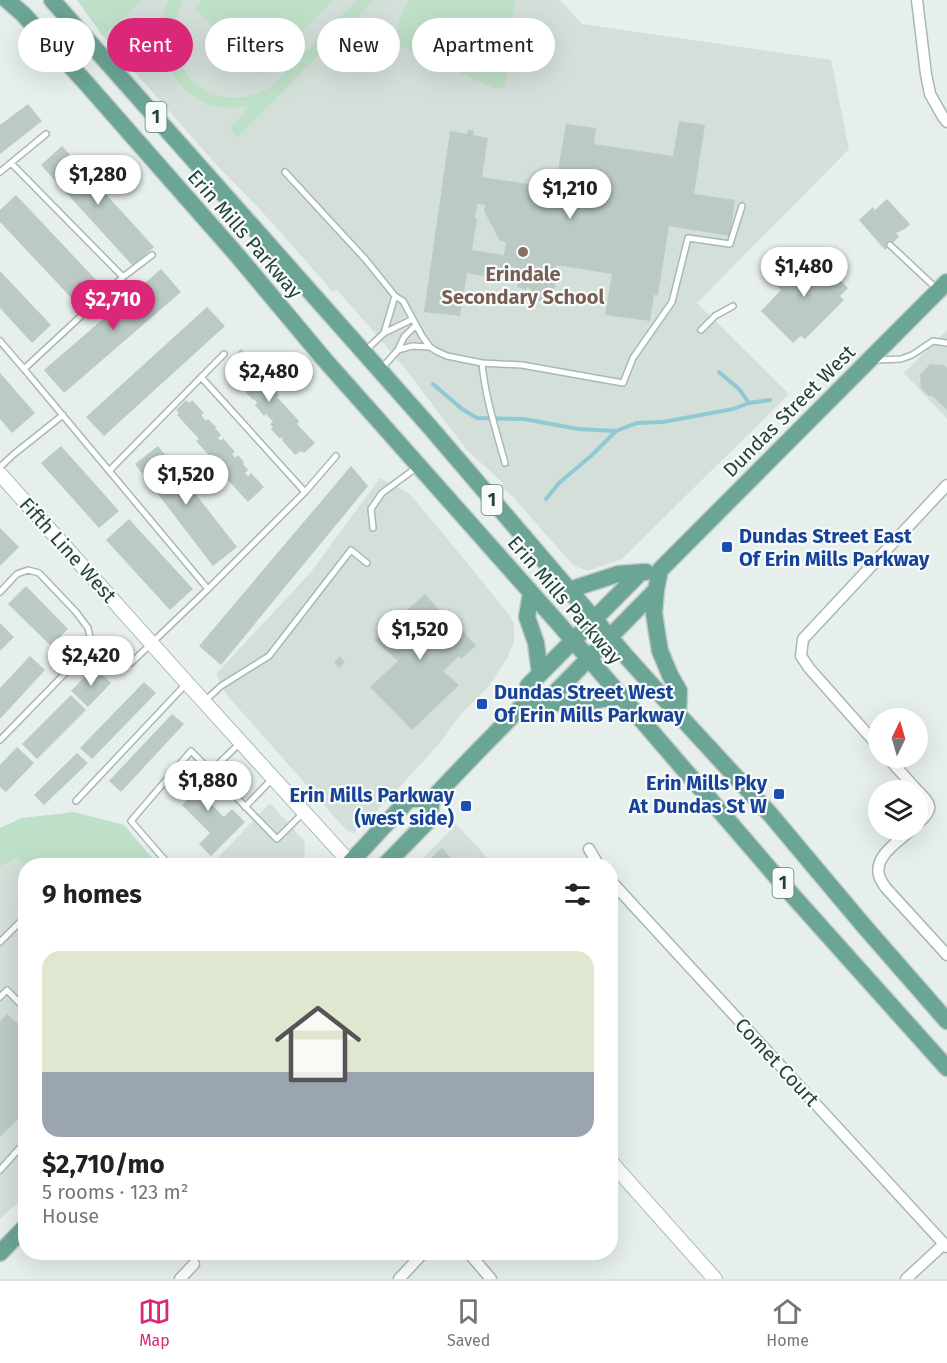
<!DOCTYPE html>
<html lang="en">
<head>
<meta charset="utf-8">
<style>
	:root { --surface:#fff; --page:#f6f6f6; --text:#222; --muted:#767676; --line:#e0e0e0; --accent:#db2777 }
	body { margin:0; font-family:"Fira Sans",sans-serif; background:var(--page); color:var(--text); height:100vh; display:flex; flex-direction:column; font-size:22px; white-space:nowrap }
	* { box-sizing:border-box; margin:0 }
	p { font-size:20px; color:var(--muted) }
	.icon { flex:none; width:33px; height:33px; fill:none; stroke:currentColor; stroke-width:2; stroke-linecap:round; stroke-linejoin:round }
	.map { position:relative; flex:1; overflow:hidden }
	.details { position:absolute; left:18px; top:858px; width:600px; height:402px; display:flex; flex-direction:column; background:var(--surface); border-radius:24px; box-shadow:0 6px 24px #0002 }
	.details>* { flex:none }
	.guide { position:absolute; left:18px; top:18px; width:600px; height:54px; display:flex; gap:12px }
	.needle { width:39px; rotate:5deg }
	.buttons { position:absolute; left:868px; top:708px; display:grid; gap:12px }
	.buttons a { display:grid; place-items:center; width:60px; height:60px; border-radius:50%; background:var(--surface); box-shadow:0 6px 24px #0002; font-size:30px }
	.price { position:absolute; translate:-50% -51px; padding:0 14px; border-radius:21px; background:#fff; color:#222; font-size:20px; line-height:39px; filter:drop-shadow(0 2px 3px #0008) }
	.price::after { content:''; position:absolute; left:50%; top:36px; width:18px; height:14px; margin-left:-9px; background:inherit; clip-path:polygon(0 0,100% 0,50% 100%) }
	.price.on { background:var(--accent); color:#fff }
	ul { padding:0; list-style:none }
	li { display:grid; align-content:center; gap:12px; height:318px; padding:0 24px }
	li span { display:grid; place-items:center; height:186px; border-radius:18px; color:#555 }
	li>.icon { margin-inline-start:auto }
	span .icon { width:108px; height:108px; fill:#fffc; stroke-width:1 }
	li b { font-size:26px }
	h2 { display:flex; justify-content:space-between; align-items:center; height:72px; padding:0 24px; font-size:26px }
	.tag { padding:0 21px; border-radius:27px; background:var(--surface); box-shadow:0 6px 24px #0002; font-size:21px; line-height:54px }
	.tag.on { background:var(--accent); color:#fff }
	.dock { display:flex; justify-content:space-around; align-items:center; height:84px; border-top:2px solid var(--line); background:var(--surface); font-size:16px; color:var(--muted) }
	.dock a { display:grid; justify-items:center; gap:3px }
	.dock .on { color:var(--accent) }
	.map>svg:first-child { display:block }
	.built { fill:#d4dfda }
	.green { fill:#bfe0c8 }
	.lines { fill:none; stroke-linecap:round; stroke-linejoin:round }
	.stream { stroke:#8ec9d4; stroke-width:4 }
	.building { fill:#bbcac4; fill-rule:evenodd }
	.lane-casing { stroke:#a8b8b2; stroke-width:8 }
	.street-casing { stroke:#a8b8b2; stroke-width:13 }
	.secondary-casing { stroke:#a4bbb3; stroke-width:16 }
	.primary-casing { stroke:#c2cac8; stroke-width:19 }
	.lane { stroke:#fff; stroke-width:5 }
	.street { stroke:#fff; stroke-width:10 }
	.secondary { stroke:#fff; stroke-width:14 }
	.primary { stroke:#6aa596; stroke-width:16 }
	.education-dot { fill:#8d6e63; stroke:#f7fbf9; stroke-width:2 }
	.transit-dot { fill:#1a4fb4; stroke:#f7fbf9; stroke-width:2 }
	.labels { text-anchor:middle; stroke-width:4.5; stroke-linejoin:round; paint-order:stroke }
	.shield { fill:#f7fbf9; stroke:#637a73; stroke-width:1.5 }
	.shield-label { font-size:18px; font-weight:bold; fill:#24423a }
	.street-label { font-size:20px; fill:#24423a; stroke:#f7fbf9 }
	.education-label { font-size:20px; font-weight:bold; fill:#785e54; stroke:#f7fbf9 }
	.transit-label { font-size:20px; font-weight:bold; fill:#164399; stroke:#f7fbf9; text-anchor:start }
</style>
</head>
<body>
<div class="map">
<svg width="947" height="1279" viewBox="0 0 947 1279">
	<rect width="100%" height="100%" fill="#e6efeb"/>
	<path class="built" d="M143,0h417l22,24 249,36 18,89 -152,154 92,91 -167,165 -35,12 -10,-4 -7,-5 -57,-65 -12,-11 2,-3 -36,-33 -60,-79 -33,-39 -38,-43 -3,3 -67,-76 -53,-55 -110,-125z
		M947,330v89l-43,-46z
		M380,478l30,16 58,70 42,52 4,8v17l-6,16 -19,29 -29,29 -21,29 -20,22 -45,48 -20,19 -7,-2 -121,-137 -10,-20 95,-102z
		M270,803l35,39 -1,23 -94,1z
		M456,824l38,41 -78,1z
		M17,856l9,11v328l-26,24v-352z"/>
	<path class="green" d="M77,0h66l-40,36z
		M169,0h14c-5,10 -9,19 -10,31 -4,34 28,68 63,67 13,-1 24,-5 35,-11l86,-87h17l-137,138 -7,-9 19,-22c-14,0 -32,2 -45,-4 -38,-20 -53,-65 -35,-103z
		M202,0h131l-71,74 -68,-66z
		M409,0h106l-10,86 -7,4 -103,-46 4,-24z
		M74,812l50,13 34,40 -132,1 -1,1 -8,-10 -17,10v-39l22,-10z"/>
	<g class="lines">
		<path class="stream" d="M719,372l20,17 10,14
			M433,384l29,25 15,9 47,1 54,10 38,2
			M546,499l13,-16 33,-28 24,-24 21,-8 26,-1 70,-13 16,-6 21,-3"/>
	</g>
	<path class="building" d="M28,104l14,17 -42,33v-29z
		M679,121l26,4 -11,69 41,6 -5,36 -61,-10 -11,69h-4l-4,26 -45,-6 7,-41 -56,-9v3h2l-4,23h-4l-1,13h-5v-2l-14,-3 1,-10 -4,-2 -1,3 -9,-3 1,-5 -51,-9 -7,43 -36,-4 26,-181 17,3 1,-4 6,1 -1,4 15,3 -6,39 73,11 11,-64 30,4 -2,16 79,12zM477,204l8,1 -1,6 16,30 6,1 -2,13 -32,-5 5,-31 -2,-1z
		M62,146l92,101 -21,19 -92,-101z
		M16,195l83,88 -22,21 -77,-82v-12z
		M887,199l23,25 -5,5 -9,4 3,4 -14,13 -26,-30 14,-13 2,3z
		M816,255l15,15 2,-2 7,6 -3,3 11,11 -8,8 4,4 -39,39 -4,-3 -8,7 -32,-32 20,-21 -10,-10 16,-17 11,10z
		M161,269l20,23 -117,101 -20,-23z
		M0,271l51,54 -19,18 -32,-35z
		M207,307l18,19 -121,110 -18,-19z
		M241,349l33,36 -2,2 7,8 -2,2 22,24 -2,3 18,19 -11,10 -3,-2 -6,4 -13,-15 1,-1 -1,-2 -2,2 -9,-10 2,-2 -3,-3 3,-2 -7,-8 -2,2 -9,-11 2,-2 -3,-4 -1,1 -12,-13 2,-2 -6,-6 -1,2 -9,-10 2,-2 -2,-1 5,-4 -3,-3z
		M930,364l13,1 4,3v42l-15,-14h-3l-8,-8 -1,-13z
		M0,373l35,40 -23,20 -12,-14z
		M186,400l3,3 3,-3 12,13 -3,2 5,6 2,-2 8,8 -1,1 6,7 -3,3 3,3 2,-3 12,14 -3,2 3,4 3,-3 6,7 -1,2 5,6 -3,3 3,3 3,-3 13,14 -16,15 -23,-25 2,-2 -31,-34 3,-2 -22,-24 2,-2 -3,-3z
		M61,446l58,65 -20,17 -58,-65z
		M158,446l79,101 -24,19 -78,-102z
		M351,466l17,20 -147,179 -22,-19z
		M129,519l64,70 -23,21 -64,-70z
		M0,528l19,19 -19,19z
		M26,586l42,43 -17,17 -43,-42z
		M425,594l34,38 3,-2 14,16 -14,12 -4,-1 -15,14 16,14 -47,45 -42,-43 28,-26 -24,-21z
		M0,623l14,14 -14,14z
		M30,656l15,14 -45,49v-31z
		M340,656l5,6 -6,6 -5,-6z
		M94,667l17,16 -23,24 -17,-16z
		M144,682l12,11 -64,66 -12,-11z
		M71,695l15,15 -49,49 -15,-15z
		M172,714l12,10 -63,68 -12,-11z
		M17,747l17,16 -28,29 -6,-5v-22z
		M77,753l11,10 -44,42 -10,-10z
		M192,766l24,25 -9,9 17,17 8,-8 13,13 -34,34 -12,-12 11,-11 -28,-28 10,-9 -16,-16z
		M442,848l16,18h-24l-5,-6z
		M7,1014l19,17v80l-26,26v-116z"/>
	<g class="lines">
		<defs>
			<path id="lane" d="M0,172l46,-38
				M285,172l81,88 29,36 8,5 19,35 8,11 6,4 11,5 35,7 40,2 101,18 10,-25 39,-56 16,-64 42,6 12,-38
				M890,245l47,44
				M123,277l29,-22
				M701,330l14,-14 18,-10
				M384,333l11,-37
				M0,341l24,28 99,-92 -112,-114
				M398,350l14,-4 18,1
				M365,351l19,-18 29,-14
				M877,360l24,-1 11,-4 21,-14 14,2
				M482,363c3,34 14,67 23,100
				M24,369l184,220 97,-97 31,-36
				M381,369l17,-19 6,-13 12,-12
				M201,377l104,115
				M0,467l14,-13 49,-39
				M110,470l114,-116
				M373,528l-2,-19 11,-16 34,-25
				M0,592l17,-18 11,-4 11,3 37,39 12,16 5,23 13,13 11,3 14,-4 77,-74
				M206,700l15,-14 48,-30 82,-106 16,13
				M0,740l78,-80 15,-9
				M211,771l29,-28
				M76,801l110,-117
				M245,807l28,-29
				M170,866l-39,-45 60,-70 86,88 26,-26
				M0,942l26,-26
				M26,964l-2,1 2,2
				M0,997l7,-7 19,20
				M0,1170l26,-29"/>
			<path id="street" d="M917,0l9,74 4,20 13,23 4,5
				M879,747l-70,-79 -8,-12 2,-17 144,-154
				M888,758l29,32
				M918,791c14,14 16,19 0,32
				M911,830c-12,11 -37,26 -32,45 1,5 4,9 7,13l61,67
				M589,849l10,17
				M610,880l337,367
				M468,1252l23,27
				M180,1279l14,-15
				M399,1279l25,-27
				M906,1279l38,-35"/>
			<path id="secondary" d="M0,474l187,209 166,183
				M610,1161l105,118"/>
			<path id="primary" d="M7,0l16,14 63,69 151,172 87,104 235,265 234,272 154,172
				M52,0l378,427 194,227 54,60 92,100 94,112 83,95
				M569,590l49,-16 28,-2
				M531,593l-4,24 9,26 4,31
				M527,701l19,1 110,-112
				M546,702l27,2 48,-8
				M678,714l1,-23 -9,-16 -10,-24 -3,-18 -3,-20 2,-23 4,-20 287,-288
				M347,866l62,-67h23
				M384,866l45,-46 3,-21 44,-46 51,-52 1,-15 113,-114
				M0,1253l26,-27"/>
		</defs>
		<use href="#lane" class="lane-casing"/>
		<use href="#street" class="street-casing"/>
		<use href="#secondary" class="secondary-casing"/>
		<use href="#primary" class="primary-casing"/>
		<use href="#lane" class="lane"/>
		<use href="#street" class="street"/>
		<use href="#secondary" class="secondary"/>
		<use href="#primary" class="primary"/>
	</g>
	<circle class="education-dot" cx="523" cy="252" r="6"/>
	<g class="transit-dot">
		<rect x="721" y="541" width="12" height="12" rx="3"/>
		<rect x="476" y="698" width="12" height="12" rx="3"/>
		<rect x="773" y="788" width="12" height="12" rx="3"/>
		<rect x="460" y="800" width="12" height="12" rx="3"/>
	</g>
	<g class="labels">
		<g class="shield">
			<rect x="145.5" y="102" width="21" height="30" rx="4.5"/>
			<rect x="481.5" y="485" width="21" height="30" rx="4.5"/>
			<rect x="772.5" y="868" width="21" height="30" rx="4.5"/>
		</g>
		<g class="shield-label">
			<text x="156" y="123">1</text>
			<text x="492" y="506">1</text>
			<text x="783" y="889">1</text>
		</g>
		<g class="street-label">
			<text transform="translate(245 234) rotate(49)" y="7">Erin Mills Parkway</text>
			<text transform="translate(789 411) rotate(-45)" y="7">Dundas Street West</text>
			<text transform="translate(68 550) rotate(48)" y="7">Fifth Line West</text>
			<text transform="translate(565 600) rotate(49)" y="7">Erin Mills Parkway</text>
			<text transform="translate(777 1062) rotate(47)" y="7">Comet Court</text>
		</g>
		<g class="education-label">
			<text x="523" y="281">Erindale<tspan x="523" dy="23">Secondary School</tspan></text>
		</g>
		<g class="transit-label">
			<text x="739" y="543">Dundas Street East<tspan x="739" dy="23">Of Erin Mills Parkway</tspan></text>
			<text x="494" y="699">Dundas Street West<tspan x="494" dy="23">Of Erin Mills Parkway</tspan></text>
			<text x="767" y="790" text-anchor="end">Erin Mills Pky<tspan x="767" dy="23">At Dundas St W</tspan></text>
			<text x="454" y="802" text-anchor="end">Erin Mills Parkway<tspan x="454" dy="23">(west side)</tspan></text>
		</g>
	</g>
</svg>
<div class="buttons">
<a><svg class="needle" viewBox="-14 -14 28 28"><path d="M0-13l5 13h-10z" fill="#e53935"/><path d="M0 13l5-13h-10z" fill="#767676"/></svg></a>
<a><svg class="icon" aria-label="layers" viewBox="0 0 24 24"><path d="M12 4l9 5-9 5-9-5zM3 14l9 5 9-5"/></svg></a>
</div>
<b class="price" style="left:98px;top:206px">$1,280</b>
<b class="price" style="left:570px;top:220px">$1,210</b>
<b class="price" style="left:804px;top:298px">$1,480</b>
<b class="price on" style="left:113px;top:331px">$2,710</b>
<b class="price" style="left:269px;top:403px">$2,480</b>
<b class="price" style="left:186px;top:506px">$1,520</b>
<b class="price" style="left:420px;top:661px">$1,520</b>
<b class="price" style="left:91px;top:687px">$2,420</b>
<b class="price" style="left:208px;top:812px">$1,880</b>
<div class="guide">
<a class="tag">Buy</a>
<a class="tag on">Rent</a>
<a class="tag">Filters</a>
<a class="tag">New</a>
<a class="tag">Apartment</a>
</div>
<section class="details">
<h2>9 homes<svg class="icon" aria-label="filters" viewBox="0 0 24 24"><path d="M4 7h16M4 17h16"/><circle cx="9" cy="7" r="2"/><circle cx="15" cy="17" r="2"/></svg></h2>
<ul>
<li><span style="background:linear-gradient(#dfe7d0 65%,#9aa5b1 0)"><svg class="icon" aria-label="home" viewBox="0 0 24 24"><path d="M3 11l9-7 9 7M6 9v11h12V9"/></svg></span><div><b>$2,710/mo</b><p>5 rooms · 123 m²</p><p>House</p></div></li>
</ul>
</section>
</div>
<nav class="dock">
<a class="on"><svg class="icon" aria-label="map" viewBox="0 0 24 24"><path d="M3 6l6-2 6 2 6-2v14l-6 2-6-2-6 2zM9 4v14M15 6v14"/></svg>Map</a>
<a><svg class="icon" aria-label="saved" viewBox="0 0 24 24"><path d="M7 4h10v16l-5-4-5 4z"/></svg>Saved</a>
<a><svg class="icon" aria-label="home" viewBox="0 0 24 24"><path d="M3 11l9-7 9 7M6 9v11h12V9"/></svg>Home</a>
</nav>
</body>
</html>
